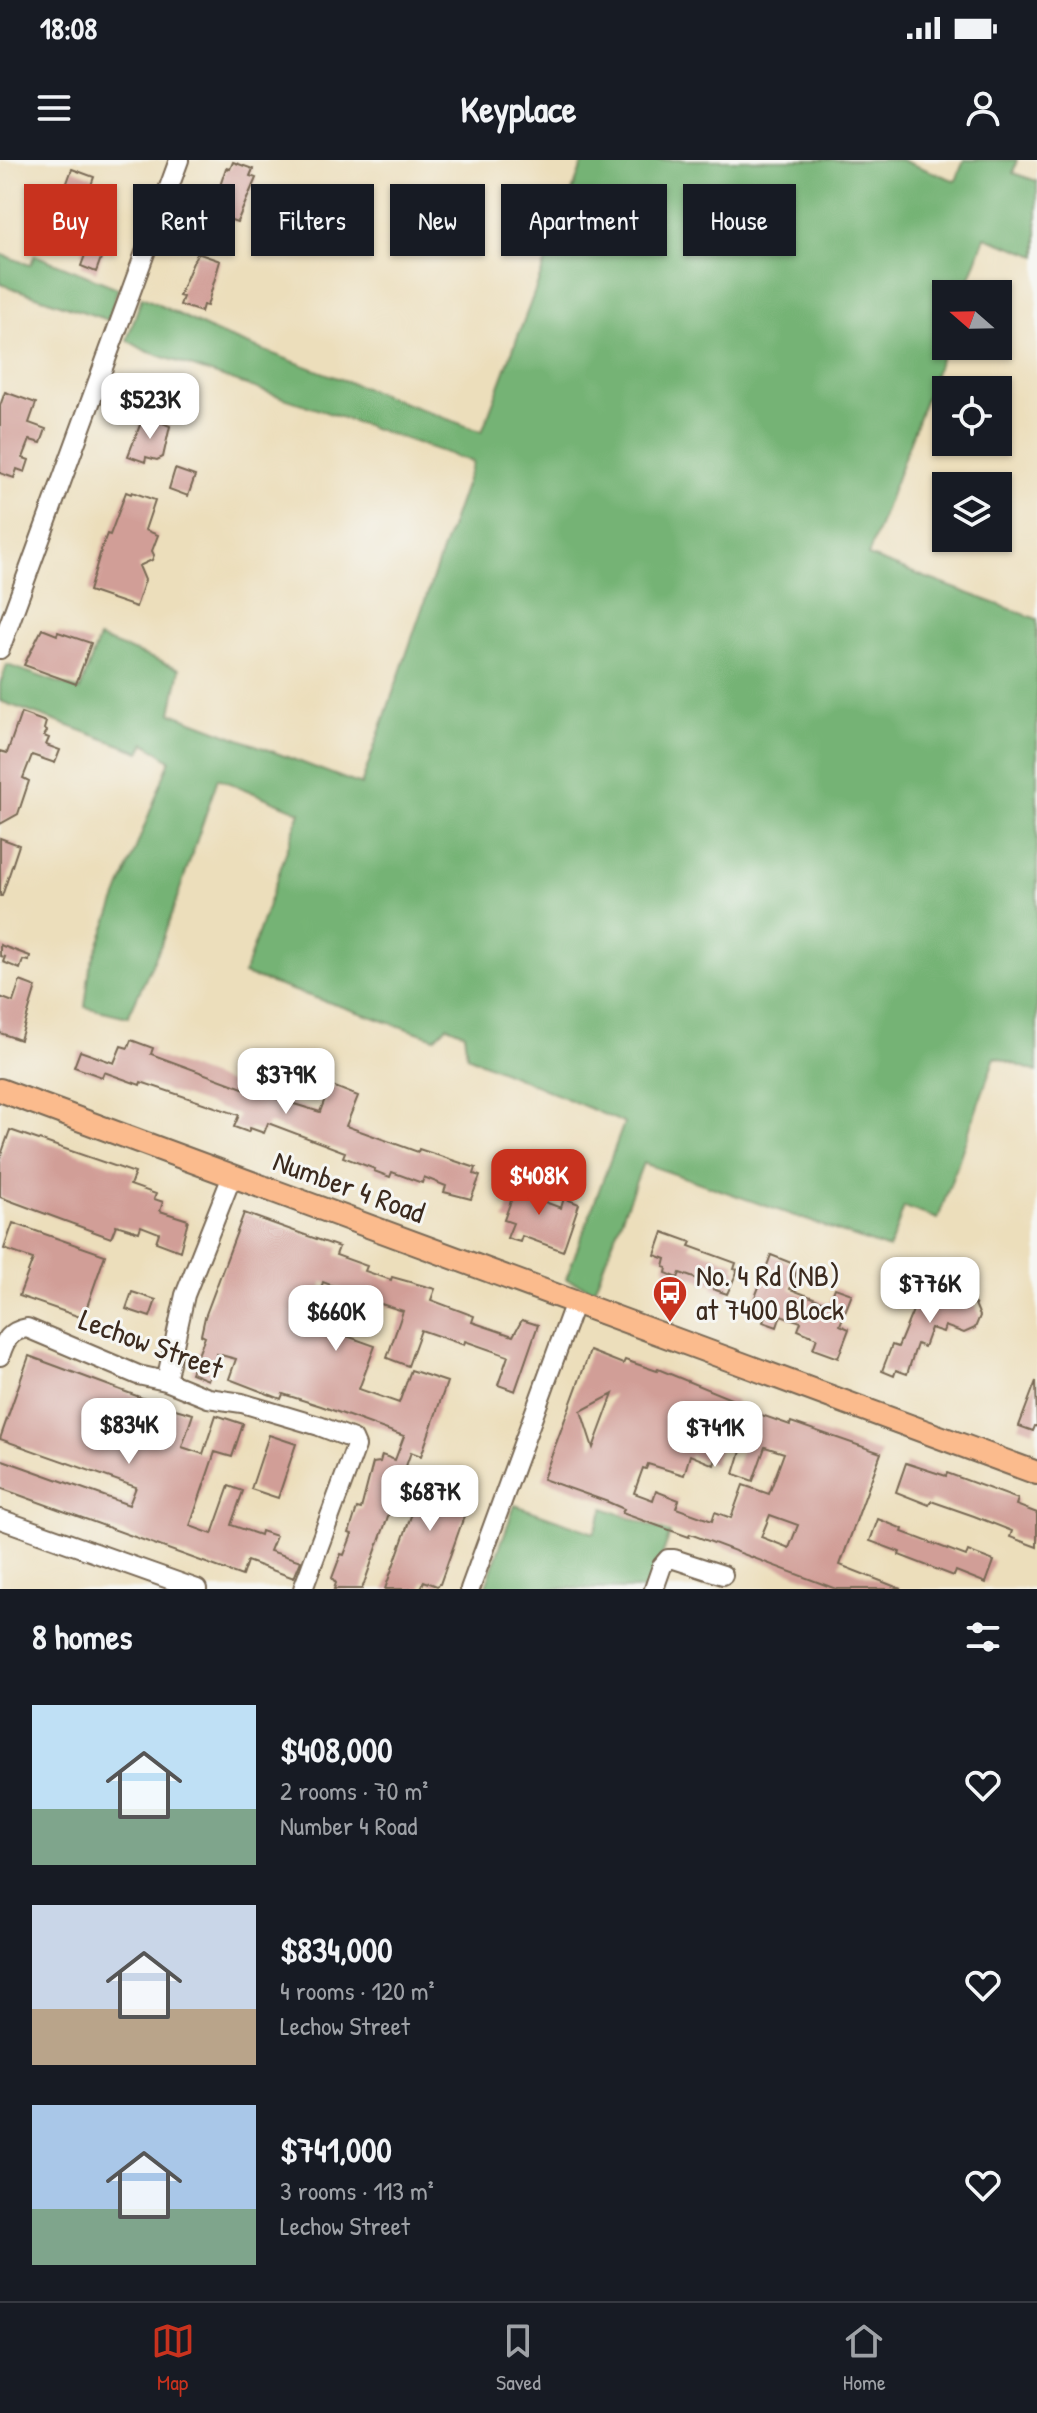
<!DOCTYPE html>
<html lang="en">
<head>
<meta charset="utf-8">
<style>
	:root { --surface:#171b24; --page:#242831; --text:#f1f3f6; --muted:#9ea1a6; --line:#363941; --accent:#c8321e }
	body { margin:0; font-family:"Patrick Hand",sans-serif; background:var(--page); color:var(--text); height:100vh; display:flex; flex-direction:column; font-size:30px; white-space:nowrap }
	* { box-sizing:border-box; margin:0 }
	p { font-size:26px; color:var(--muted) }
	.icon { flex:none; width:44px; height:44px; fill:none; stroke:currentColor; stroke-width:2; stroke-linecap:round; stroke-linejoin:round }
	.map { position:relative; height:1429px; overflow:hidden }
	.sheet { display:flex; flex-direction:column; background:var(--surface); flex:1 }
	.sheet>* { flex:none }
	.guide { position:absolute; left:24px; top:24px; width:990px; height:72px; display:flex; gap:16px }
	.needle { width:52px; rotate:290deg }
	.tools { position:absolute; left:932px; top:120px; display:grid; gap:16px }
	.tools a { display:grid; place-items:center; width:80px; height:80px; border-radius:0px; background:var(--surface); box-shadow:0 2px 6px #0004; font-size:40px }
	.price { position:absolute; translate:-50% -68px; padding:0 18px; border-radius:16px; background:#fff; color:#222; font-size:26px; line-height:52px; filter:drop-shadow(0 2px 4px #0008) }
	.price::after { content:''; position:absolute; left:50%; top:48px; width:24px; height:18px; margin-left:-12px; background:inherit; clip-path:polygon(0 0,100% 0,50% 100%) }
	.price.on { background:var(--accent); color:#fff }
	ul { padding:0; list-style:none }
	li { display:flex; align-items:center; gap:24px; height:200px; padding:0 32px }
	li span { display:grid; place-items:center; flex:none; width:224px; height:160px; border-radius:0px; color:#555 }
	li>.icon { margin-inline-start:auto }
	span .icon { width:96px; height:96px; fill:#fffc; stroke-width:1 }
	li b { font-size:34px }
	h2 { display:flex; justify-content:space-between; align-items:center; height:96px; padding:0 32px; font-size:34px }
	.chip { padding:0 28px; border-radius:0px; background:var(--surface); box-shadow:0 2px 6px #0004; font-size:28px; line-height:72px }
	.chip.on { background:var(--accent); color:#fff }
	.status { display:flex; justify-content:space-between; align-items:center; height:56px; padding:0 40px; background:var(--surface); direction:ltr }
	.status svg { height:22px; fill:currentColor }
	header { display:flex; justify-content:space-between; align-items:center; height:104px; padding:0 32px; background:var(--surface); font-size:36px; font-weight:800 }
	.menu { display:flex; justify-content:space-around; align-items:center; height:112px; border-top:2px solid var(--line); background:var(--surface); font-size:22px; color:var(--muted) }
	.menu a { display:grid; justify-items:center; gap:4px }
	.menu .on { color:var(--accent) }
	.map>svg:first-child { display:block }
	.forest { fill:#74b374; stroke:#586e49; stroke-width:2 }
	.building { fill:#d19e97; fill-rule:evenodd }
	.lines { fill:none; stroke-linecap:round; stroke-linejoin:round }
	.minor-casing { stroke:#796955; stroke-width:22 }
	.major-casing { stroke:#796955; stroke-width:26 }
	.minor { stroke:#fff; stroke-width:18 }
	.major { stroke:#fbbb8d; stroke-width:22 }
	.labels { text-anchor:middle; stroke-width:6; stroke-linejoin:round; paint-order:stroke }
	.street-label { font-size:30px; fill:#3b2a1e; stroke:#f6f6f2 }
	.poi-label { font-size:30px; fill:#3b2a1e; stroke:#f6f6f2; text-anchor:start }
</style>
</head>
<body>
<div class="status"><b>18:08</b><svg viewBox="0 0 49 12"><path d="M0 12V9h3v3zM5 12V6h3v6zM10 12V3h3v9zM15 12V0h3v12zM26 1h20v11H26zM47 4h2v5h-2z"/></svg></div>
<header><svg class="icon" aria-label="menu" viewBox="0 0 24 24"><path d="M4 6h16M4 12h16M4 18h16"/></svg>Keyplace<svg class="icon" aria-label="person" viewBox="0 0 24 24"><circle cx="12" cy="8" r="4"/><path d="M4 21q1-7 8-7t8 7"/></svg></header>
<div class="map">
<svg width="1037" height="1429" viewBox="0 0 1037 1429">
	<rect width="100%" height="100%" fill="#f6f6f2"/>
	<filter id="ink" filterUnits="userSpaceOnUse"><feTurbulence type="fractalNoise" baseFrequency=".0125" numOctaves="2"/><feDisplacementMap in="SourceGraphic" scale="16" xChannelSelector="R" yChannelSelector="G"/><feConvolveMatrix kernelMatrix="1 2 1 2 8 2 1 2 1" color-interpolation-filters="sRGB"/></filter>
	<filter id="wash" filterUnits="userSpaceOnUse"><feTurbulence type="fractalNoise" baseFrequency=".006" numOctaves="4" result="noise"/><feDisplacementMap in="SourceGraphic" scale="32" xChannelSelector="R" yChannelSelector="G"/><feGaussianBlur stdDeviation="1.8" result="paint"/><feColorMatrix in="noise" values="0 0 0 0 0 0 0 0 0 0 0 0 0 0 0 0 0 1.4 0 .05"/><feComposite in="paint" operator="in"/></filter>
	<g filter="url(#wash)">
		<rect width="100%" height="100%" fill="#ecdebb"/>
		<path class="forest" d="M584,0h317l55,21 8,-21h53l-4,13 24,8v75l-52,-19 -21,57h-18v49l-78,213 169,63v453l-42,-15 -57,162 -34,-12 -15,42 -246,-86 -49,127 -28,-11 58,-156 -157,-67 -3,-23 -17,-7 -12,12 -191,-64 56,-162 -82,-34 -57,167 -33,72 -43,-10 5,-40 80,-207 -25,-17 -5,9 -140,-51v-17l7,-19 73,25 19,-52 81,31 -9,44 190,72 112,-323 -327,-111 -19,-11 15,-43 78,37 262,98z
			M0,94l30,11 5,-10 83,33 -10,32 -108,-36z
			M515,1345l79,28 10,-25 66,25 -20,56 -165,-1z"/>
		<g id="blocks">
			<path class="building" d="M233,2l20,7 -3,7 6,2 -19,44 -26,-9 15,-45 4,1z
				M72,9l22,8 -8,22 5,1 -5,15 -27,-10z
				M91,66l19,7 -14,39 -15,-6 4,-11 -4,-1z
				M197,93l23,8 -13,45 -4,-1 -2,7 -21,-7 3,-8 -4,-1z
				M5,232l31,11 -7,20 17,6 -5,14 -11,-3 -7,18 6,2 -4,12 -8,-3 -3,9 -14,-5v-67z
				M148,257l22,9 -7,31 -6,3 -11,-3 -1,5 -17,-6 14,-36 4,2z
				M175,309l20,7 -7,20 -19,-7z
				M126,332l5,2 1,-2 23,8 -10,30 13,5 -6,16 2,4 -2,5 -13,6 6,14 -9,27 -47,-16 13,-44 5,-13 3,1z
				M42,469l15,6 1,-3 33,11 -15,41 -52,-19z
				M21,553l25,9 -2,7 3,2 -3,5 5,2 -3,7 14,5 -5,13 -23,-8 -9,23 6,3 -11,33 -18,10v-73l7,2z
				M0,678l19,7 -17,51h-2z
				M0,785l30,11 -1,5 -6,-1 -3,9 -17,-7 2,-5 -5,-1z
				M20,821l16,6 -16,53 -20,-7v-36l13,5z
				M131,880l22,8 -2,6 97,36 9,-26 17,6 -9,25 55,17 10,-27 28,11 -12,30 72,26 1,-3 57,19 -2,6 6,2 -9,23 -27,-7 2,-6 -22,-9 -2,6 -30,-11 -2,5 -16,-6 1,-2 -32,-12 2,-5 -77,-29 -4,10 -14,-5 -2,4 -14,-5 5,-12 -98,-33 -1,3 -36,-13 -2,5 -28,-10 6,-16 34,12 7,-17 7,2z
				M10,970l125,43 -5,12 26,9 -2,5 9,3 -3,9 28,9 -8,31 -24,-9 3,-9 -18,-7 -2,6 -23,-7 -5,13 -111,-41v-39z
				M519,1019l28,10 -5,12 19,7 3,-10 15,6 -16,47 -41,-15 -2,6 -13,-4 6,-15 -9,-3z
				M244,1053l95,34 -3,8 31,11 -2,5 26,9 1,-3 43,12 -4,11 43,16 -2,6 41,14 9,-16 16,5 -23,66 -17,-6 10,-29 -43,-15 -1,4 -43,-15 -13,36 -21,-8 16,-47 -60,-19 1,-2 -21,-8 -13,41 65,23 -16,43 40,14 12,-33 36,12 -26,74 -10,-4 -49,137h-28l2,-6 -4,-5 9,-24 3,1 8,-21 -3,-1 8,-25 4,1 12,-46 7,-1 2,-7 13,5 9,-24 -83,-30 -38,-12 -2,5 -52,-20 7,-20 -19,-5 -9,26 -17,-7 14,-36 -4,-2 4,-18z
				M13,1063l92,32 -22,63 -64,-22 14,-37 -29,-10z
				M663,1072l28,10 -2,4 47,17 -2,6 4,1 -11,24 -14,-5 1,-4 -34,-12 -2,5 -12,-5 1,-5 -3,-1 2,-8 -11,-4z
				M771,1095l28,11 -9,23 39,15 6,-16 17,6 -12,31 9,4 -11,29 -25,-9 4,-11 -19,-8 3,-8 -20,-7 -4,12 -14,-5 3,-8 -15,-6z
				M923,1126l52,18 5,12 -5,12 -11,5 -19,-7 -2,6 -12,-4 -7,19 -7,-3 -10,30 -11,-4 -2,6 -12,-5 10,-26 6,2z
				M132,1132l24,8 -6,17 -24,-8z
				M590,1191l33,13 2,-4 32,11 1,-2 78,32 -22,64 -24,-10 -6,20 -36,-11 -2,5 -3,-1 -9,25 19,7 3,-9 23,9 -3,8 36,13 3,-9 16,6 12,-33 26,9 15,-41 -19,-6 -12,34 -19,-7 19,-62 37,13 1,-3 90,31 -41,112 61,24h-65l-146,-55 -1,3 -67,-24 2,-4 -16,-7 -65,-23zM613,1234l-20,54 -12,-37zM770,1355l28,10 -9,23 -28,-11z
				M29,1196l132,49 32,9 -11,33 21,7 13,-39 27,9 -11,33 -17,-5 -25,74 22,8 17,-48 14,5 -12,34 29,10 1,-4 15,5 -6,15 31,10 -7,17 -47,-17 -5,15 -242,-88v-29l129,46 7,-18 -136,-48z
				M1036,1221l1,45h-2l-2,5 -14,-5z
				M269,1275l27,9 -18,54 -27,-9z
				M906,1303l40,13 1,-3 71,26 -2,6 21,8v34l-27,-10 2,-6 -38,-15 -43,-15 -2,4 -33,-13z
				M427,1311l47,17 -19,54 -15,42 -3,2 -13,-5 -3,8h-36z
				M878,1359l25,10 -1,3 64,24 2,-5 26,10 -8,22 -30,-12 -2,5 -55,-21 1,-3 -30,-11z"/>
		</g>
	</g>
	<g filter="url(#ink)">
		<use href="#blocks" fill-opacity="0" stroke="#796955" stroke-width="2"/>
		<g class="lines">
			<defs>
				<path id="minor" d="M0,489l179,-489
					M0,1196c5,-16 10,-25 27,-28l111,47 28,6 42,17 34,5 77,23 34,13 3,7 -53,143
					M166,1221l19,-86 47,-119
					M0,1359l197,70
					M470,1429l105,-287
					M654,1429l8,-23 6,-7h6l49,16"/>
				<path id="major" d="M0,930l1037,383"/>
			</defs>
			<use href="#minor" class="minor-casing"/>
			<use href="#major" class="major-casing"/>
			<use href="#minor" class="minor"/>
			<use href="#major" class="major"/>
		</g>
	</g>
	<defs>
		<symbol id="bus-pin" viewBox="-11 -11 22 30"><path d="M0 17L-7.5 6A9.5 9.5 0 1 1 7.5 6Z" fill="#c8321e" stroke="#f6f6f2"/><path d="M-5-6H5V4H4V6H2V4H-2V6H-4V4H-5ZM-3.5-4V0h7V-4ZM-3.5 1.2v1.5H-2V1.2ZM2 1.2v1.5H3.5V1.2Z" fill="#fff"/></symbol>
	</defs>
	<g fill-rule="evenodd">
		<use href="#bus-pin" x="650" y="1113" width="40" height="54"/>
	</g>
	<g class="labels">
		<g class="street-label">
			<text transform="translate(349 1027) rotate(20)" y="10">Number 4 Road</text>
			<text transform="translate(151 1184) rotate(20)" y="10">Lechow Street</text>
		</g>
		<g class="poi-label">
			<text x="696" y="1126">No. 4 Rd (NB)<tspan x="696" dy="34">at 7400 Block</tspan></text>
		</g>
	</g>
</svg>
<div class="tools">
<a><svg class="needle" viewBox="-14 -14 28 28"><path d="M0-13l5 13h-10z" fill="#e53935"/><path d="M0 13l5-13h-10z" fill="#9ea1a6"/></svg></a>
<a><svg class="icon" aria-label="locate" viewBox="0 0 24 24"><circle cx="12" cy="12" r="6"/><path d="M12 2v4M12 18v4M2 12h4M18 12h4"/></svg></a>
<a><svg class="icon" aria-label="layers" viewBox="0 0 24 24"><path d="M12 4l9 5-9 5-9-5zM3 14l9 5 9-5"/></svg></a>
</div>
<b class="price" style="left:150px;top:281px">$523K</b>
<b class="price" style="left:286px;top:956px">$379K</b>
<b class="price on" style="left:539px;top:1057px">$408K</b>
<b class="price" style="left:930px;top:1165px">$776K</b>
<b class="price" style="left:336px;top:1193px">$660K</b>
<b class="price" style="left:129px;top:1306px">$834K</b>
<b class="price" style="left:715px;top:1309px">$741K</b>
<b class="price" style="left:430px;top:1373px">$687K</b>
<div class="guide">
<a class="chip on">Buy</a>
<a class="chip">Rent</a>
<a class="chip">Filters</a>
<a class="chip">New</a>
<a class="chip">Apartment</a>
<a class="chip">House</a>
</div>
</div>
<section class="sheet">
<h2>8 homes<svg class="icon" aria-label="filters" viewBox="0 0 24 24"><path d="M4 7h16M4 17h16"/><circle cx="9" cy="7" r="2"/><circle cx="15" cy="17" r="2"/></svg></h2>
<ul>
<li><span style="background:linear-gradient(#bfe0f5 65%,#7fa58c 0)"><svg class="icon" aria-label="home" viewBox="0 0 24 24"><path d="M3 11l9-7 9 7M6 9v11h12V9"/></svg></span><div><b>$408,000</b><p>2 rooms · 70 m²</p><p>Number 4 Road</p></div><svg class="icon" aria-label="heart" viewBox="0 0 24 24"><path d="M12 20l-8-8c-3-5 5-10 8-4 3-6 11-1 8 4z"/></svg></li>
<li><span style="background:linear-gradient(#c9d6e8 65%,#b9a48a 0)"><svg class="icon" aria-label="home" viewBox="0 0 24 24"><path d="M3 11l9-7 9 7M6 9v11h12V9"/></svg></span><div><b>$834,000</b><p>4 rooms · 120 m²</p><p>Lechow Street</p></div><svg class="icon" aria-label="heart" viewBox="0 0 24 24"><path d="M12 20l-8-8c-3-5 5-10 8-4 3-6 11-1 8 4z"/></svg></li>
<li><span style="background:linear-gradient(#a9c7e8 65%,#7fa58c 0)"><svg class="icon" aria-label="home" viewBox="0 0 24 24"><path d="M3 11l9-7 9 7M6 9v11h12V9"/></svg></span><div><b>$741,000</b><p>3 rooms · 113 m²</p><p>Lechow Street</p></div><svg class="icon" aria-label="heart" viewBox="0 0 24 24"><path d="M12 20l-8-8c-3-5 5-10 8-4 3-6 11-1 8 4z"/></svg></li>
</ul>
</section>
<nav class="menu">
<a class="on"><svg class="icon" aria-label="map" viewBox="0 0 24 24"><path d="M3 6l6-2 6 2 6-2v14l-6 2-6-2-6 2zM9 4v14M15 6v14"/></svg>Map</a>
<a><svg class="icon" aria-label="saved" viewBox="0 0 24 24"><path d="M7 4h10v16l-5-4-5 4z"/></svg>Saved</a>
<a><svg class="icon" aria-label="home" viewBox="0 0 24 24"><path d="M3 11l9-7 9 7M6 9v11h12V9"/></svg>Home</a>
</nav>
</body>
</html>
